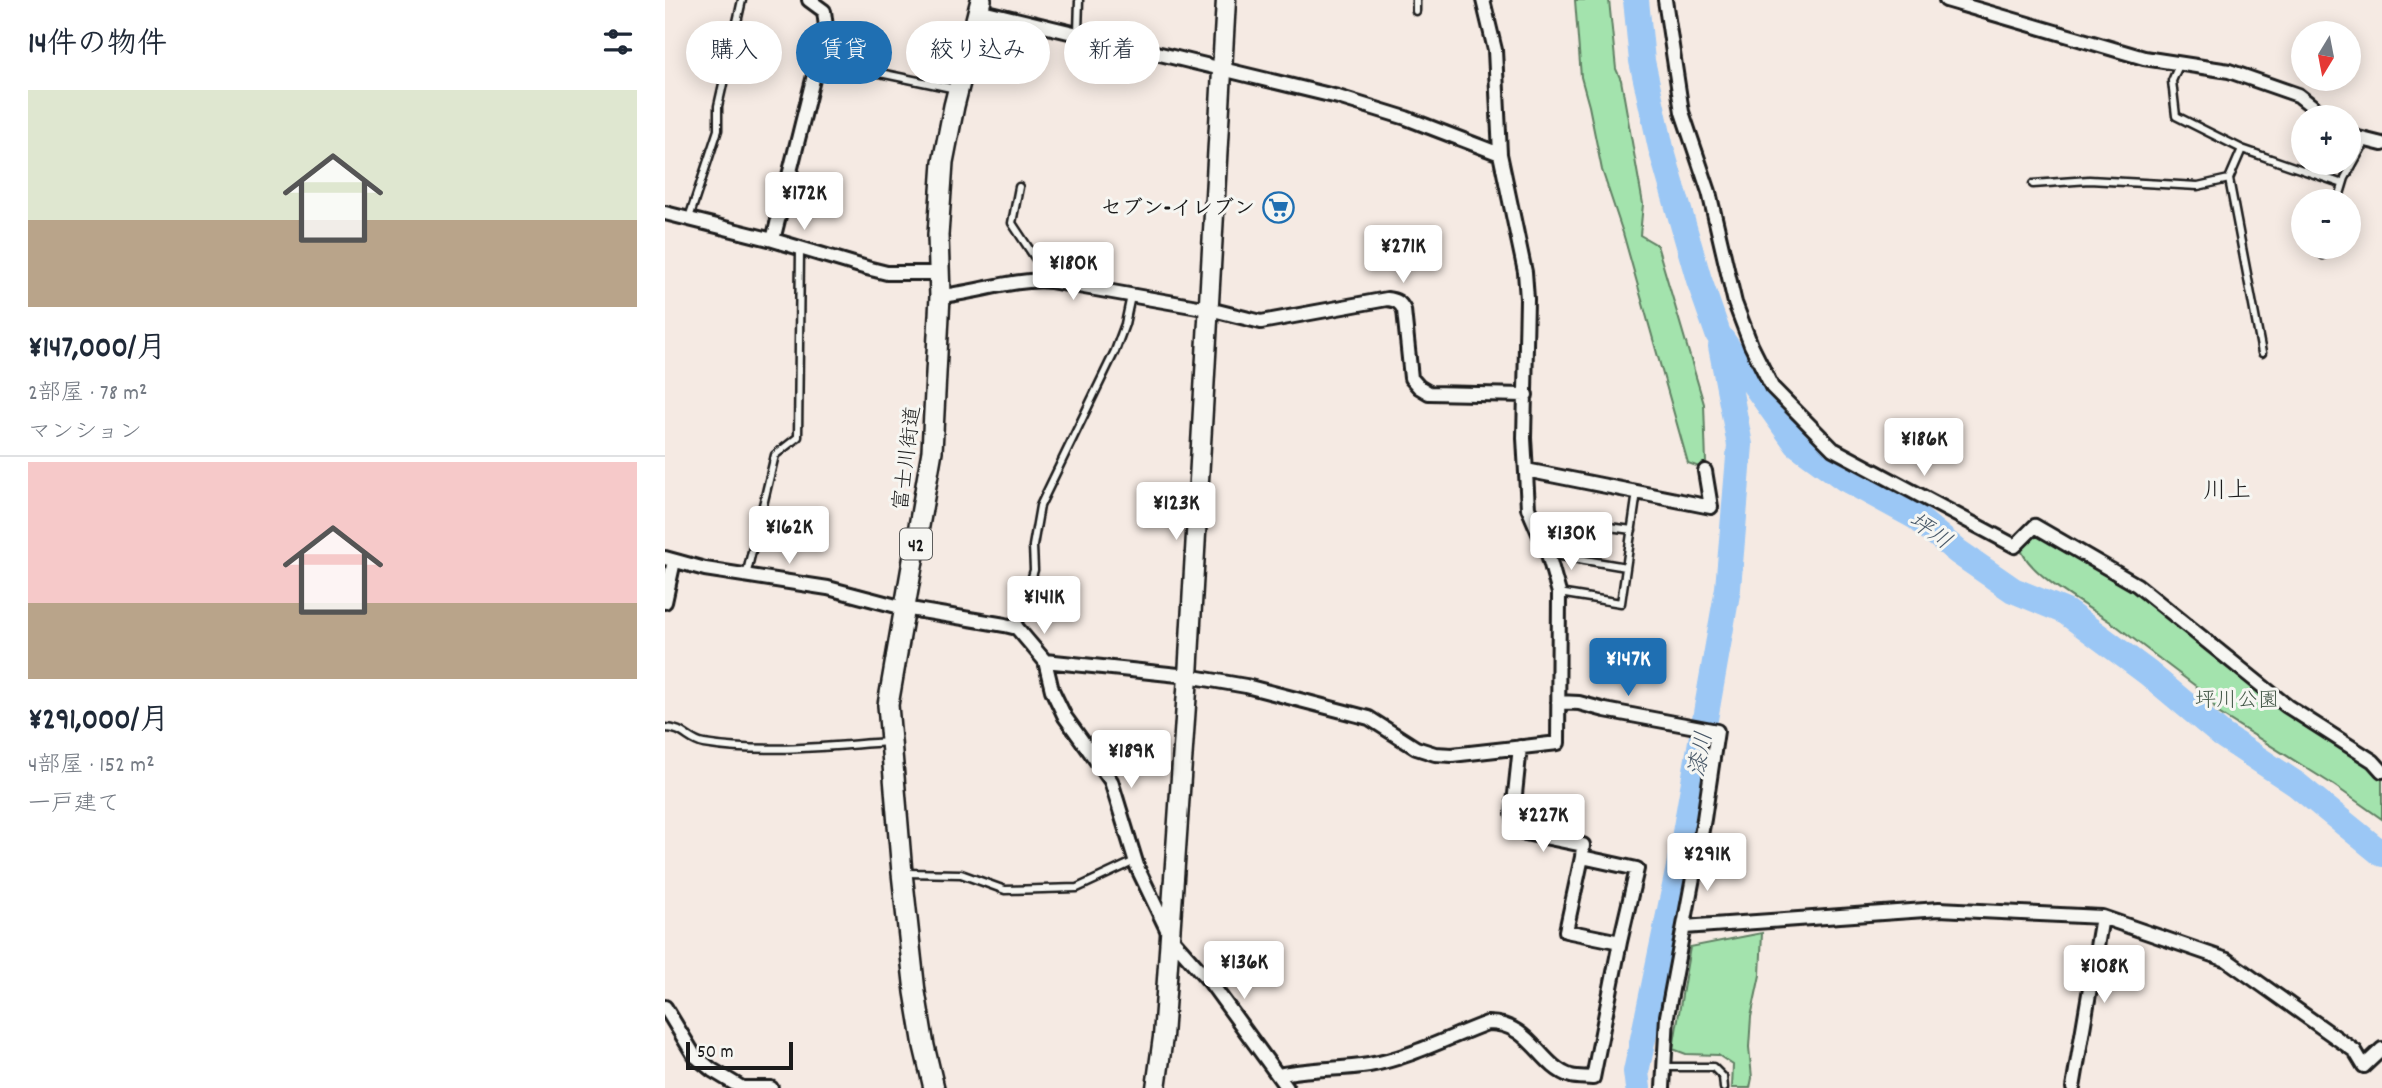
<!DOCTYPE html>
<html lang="ja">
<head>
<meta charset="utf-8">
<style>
	:root { --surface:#fff; --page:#f2f2f3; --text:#1f2937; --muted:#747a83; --line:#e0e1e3; --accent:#1f6fb2 }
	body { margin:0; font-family:Dekko,"Klee One",sans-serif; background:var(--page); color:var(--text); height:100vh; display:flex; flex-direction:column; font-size:26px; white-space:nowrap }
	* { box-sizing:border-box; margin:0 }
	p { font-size:23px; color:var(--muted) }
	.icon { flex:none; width:38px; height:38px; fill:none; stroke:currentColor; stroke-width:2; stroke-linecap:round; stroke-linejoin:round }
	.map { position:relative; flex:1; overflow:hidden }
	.details { display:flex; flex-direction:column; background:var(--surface); width:665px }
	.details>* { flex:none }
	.banner { position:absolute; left:21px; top:21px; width:665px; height:63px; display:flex; gap:14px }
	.needle { width:46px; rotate:190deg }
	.tools { position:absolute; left:1626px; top:21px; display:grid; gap:14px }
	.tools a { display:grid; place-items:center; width:70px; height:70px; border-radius:50%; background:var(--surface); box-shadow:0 4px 18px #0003; font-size:35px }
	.scale { position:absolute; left:21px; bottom:18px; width:107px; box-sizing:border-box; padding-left:7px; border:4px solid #1c1c1c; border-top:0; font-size:19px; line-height:24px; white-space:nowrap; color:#1c1c1c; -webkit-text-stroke:5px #f6f6f2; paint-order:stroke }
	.price { position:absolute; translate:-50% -60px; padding:0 16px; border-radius:7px; background:#fff; color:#222; font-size:23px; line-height:46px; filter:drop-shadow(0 2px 4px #0008) }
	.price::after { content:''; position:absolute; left:50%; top:42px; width:21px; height:16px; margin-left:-10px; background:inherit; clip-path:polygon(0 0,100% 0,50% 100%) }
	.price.selected { background:var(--accent); color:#fff }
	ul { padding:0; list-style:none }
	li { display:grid; align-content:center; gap:14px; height:371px; padding:0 28px }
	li+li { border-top:2px solid var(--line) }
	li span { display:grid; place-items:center; height:217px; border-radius:0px; color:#555 }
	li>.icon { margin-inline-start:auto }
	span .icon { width:126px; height:126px; fill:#fffc; stroke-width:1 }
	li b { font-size:30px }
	h2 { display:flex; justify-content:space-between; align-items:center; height:84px; padding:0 28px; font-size:30px }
	.chip { padding:0 24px; border-radius:32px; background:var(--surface); box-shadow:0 4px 18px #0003; font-size:24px; line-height:63px }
	.chip.selected { background:var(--accent); color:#fff }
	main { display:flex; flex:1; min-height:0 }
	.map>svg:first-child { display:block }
	.green { fill:#a3e3ad; stroke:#608064; stroke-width:2 }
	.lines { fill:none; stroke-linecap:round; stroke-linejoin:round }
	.river { stroke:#9bc7f5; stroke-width:26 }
	.lane-casing { stroke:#1c1c1c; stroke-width:11 }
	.street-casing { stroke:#1c1c1c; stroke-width:18 }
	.secondary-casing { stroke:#1c1c1c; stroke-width:23 }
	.primary-casing { stroke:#1c1c1c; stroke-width:24 }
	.lane { stroke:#f6f6f2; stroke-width:6 }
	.street { stroke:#f6f6f2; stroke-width:12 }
	.secondary { stroke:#f6f6f2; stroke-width:18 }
	.primary { stroke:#f6f6f2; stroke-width:19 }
	.labels { text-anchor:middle; stroke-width:6; stroke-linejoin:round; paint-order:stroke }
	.shield { fill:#f6f6f2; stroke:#5d5d5c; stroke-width:2 }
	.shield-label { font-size:19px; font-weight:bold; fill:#1c1c1c }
	.poi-label { font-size:21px; font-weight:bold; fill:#1c1c1c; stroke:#f6f6f2; text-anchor:end }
	.street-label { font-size:21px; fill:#1c1c1c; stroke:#f6f6f2 }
	.park-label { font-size:21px; fill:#445848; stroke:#f6f6f2 }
	.water-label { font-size:23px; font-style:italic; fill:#485868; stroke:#f6f6f2 }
	.quarter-label { font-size:24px; fill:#1c1c1c; stroke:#f6f6f2 }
</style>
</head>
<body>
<main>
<section class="details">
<h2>14件の物件<svg class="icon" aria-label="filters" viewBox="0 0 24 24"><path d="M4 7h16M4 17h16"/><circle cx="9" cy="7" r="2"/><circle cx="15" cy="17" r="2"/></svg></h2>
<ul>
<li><span style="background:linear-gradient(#dfe7d0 60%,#b9a48a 0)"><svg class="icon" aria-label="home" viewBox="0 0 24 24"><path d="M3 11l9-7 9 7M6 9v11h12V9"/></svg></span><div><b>¥147,000/月</b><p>2部屋 · 78 m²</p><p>マンション</p></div></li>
<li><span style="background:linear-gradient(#f6c9c9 65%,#b9a48a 0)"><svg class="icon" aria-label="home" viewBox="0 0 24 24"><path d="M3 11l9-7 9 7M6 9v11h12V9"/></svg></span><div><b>¥291,000/月</b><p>4部屋 · 152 m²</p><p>一戸建て</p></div></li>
</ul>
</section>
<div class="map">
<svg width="1717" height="1088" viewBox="0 0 1717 1088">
	<rect width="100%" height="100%" fill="#f5eae3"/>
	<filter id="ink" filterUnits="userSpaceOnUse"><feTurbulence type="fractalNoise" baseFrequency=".0143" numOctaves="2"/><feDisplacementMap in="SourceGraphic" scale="14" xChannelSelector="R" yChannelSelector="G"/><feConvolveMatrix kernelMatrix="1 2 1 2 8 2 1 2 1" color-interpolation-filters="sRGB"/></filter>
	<g filter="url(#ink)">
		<path class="green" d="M910,0h34l7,69 5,11 22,124 -3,31 17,10 47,159 2,59 -7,4 -11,-4 -65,-230 -21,-63 -13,-64 -8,-29z
			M1374,531l98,58 233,176 12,12v42l-47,-33 -118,-74 -8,-16c-31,-23 -61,-46 -91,-69 -27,-19 -85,-49 -97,-77z
			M1097,933l-2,42 -9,42 -2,30 3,31 -2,10h-18l1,-23 -15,-10 -32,-1 -13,-5 17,-102z"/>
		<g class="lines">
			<path class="river" d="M971,0l6,61 19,87 38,132 19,54 79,110 47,34 72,39 42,35 55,38 53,22 82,61 74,62 74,49 86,70
				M973,1088l-2,-16 43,-205 49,-279 12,-143 -19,-99"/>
			<defs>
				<path id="lane" d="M751,11v-11
					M413,33l1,-33
					M153,60l138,29
					M1514,65l-7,16 4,35 66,33 101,35
					M1564,179l33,174
					M1368,184l56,-4 109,6 31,-7 13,-30
					M354,187l-7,36 37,56
					M1673,201l7,-23 21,-38
					M24,218l29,-88v-24l24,-106
					M1658,255l3,-8
					M868,517l99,13
					M884,554l77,13
					M81,576l29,-121 23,-18 2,-188
					M894,593l62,10 16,-111
					M352,628l17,-58 -1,-24 7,-40 75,-155 10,-27 6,-28
					M0,728c19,0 23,13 39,16 60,10 123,2 184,-2
					M240,873l56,1 44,16 72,-2 58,-27
					M998,1067h50l10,10 1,11"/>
				<path id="street" d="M1000,0l17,112 27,80 26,111 16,42 21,42 61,62 182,97 20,-20 102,59 150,121 86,55 9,10
					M1281,0l198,58 85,13 69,24 28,22
					M313,10l360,87 68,21 94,36
					M1684,133l9,5 24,6
					M0,213l108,27 94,28 20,5h53
					M108,240l53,-213 -2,-16 -15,-11
					M275,296c36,-3 74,-18 110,-15l159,28 52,13 126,-23c9,1 13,3 17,11l7,68 8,9 10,6 97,2
					M861,470l185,37 -6,-36
					M0,558l40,11 123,19 76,20 101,17 12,3 28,33 143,15 58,10 123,32 47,30 19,6 17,1 106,-12 1,-150 -11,-39 -20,-46 -4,-70 3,-139 -2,-27 -25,-118 -5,-104 -12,-50
					M0,602l9,-41
					M380,661l7,29 13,27 46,64 27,88 33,69 39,44 77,106
					M893,702l21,1 26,7 112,21 -13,88 -37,197 -4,72
					M855,747l-7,66 3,18 67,14 -1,12 55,12 -17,73
					M1019,927l255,-18 163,8 125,43 128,91 9,15 18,-17
					M0,1007l29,48 18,15 30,18h29
					M613,1075c30,-7 61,-5 91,-10 40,-7 80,-28 118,-42 44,-1 52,43 84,53 7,2 15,1 22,2l27,-136 -54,-11 16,-74
					M1408,1088l29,-171"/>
				<path id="secondary" d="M491,1088l7,-51 25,-361 38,-676"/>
				<path id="primary" d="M269,1088l-10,-42 -9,-54 -13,-119 -14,-168 44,-254 8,-155 -2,-61 5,-73 11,-56 27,-106"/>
			</defs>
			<use href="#lane" class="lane-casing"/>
			<use href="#street" class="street-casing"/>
			<use href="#secondary" class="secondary-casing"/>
			<use href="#primary" class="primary-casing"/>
			<use href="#lane" class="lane"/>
			<use href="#street" class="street"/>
			<use href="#secondary" class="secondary"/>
			<use href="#primary" class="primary"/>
		</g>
	</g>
	<defs>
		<symbol id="supermarket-ring" viewBox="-11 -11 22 22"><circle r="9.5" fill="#f6f6f2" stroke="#1f6fb2" stroke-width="1.5"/><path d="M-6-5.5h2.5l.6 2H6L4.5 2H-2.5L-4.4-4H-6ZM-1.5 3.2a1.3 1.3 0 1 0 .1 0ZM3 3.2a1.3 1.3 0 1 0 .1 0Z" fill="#1f6fb2"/></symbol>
	</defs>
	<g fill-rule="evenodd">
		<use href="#supermarket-ring" x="596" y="190" width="35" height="35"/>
	</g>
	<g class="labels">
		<rect class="shield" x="235" y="528.5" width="32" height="31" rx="5"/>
		<g class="shield-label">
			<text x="251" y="551">42</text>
		</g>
		<g class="poi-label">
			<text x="590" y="214">セブン-イレブン</text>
		</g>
		<g class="street-label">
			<text transform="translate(241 458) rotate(-83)" y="7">富士川街道</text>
		</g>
		<g class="park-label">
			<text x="1572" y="706">坪川公園</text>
		</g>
		<g class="water-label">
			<text transform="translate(1266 530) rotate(35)" y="8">坪川</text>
			<text transform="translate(1034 754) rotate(-80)" y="8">漆川</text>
		</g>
		<g class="quarter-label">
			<text x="1562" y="497">川上</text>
		</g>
	</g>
</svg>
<div class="tools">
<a><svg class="needle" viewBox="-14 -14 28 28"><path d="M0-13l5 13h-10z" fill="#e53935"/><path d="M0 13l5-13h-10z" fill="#747a83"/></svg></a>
<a>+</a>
<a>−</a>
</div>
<div class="scale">50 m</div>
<b class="price" style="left:139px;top:232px">¥172K</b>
<b class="price" style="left:738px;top:285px">¥271K</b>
<b class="price" style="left:408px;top:302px">¥180K</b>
<b class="price" style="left:1259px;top:478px">¥186K</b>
<b class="price" style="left:511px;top:542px">¥123K</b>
<b class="price" style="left:124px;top:566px">¥162K</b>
<b class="price" style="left:906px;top:572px">¥130K</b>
<b class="price" style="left:379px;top:636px">¥141K</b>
<b class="price selected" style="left:963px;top:698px">¥147K</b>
<b class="price" style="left:466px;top:790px">¥189K</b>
<b class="price" style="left:878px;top:854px">¥227K</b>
<b class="price" style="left:1042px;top:893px">¥291K</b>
<b class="price" style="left:579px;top:1001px">¥136K</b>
<b class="price" style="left:1439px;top:1005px">¥108K</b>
<div class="banner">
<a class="chip">購入</a>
<a class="chip selected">賃貸</a>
<a class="chip">絞り込み</a>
<a class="chip">新着</a>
</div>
</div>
</main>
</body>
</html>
